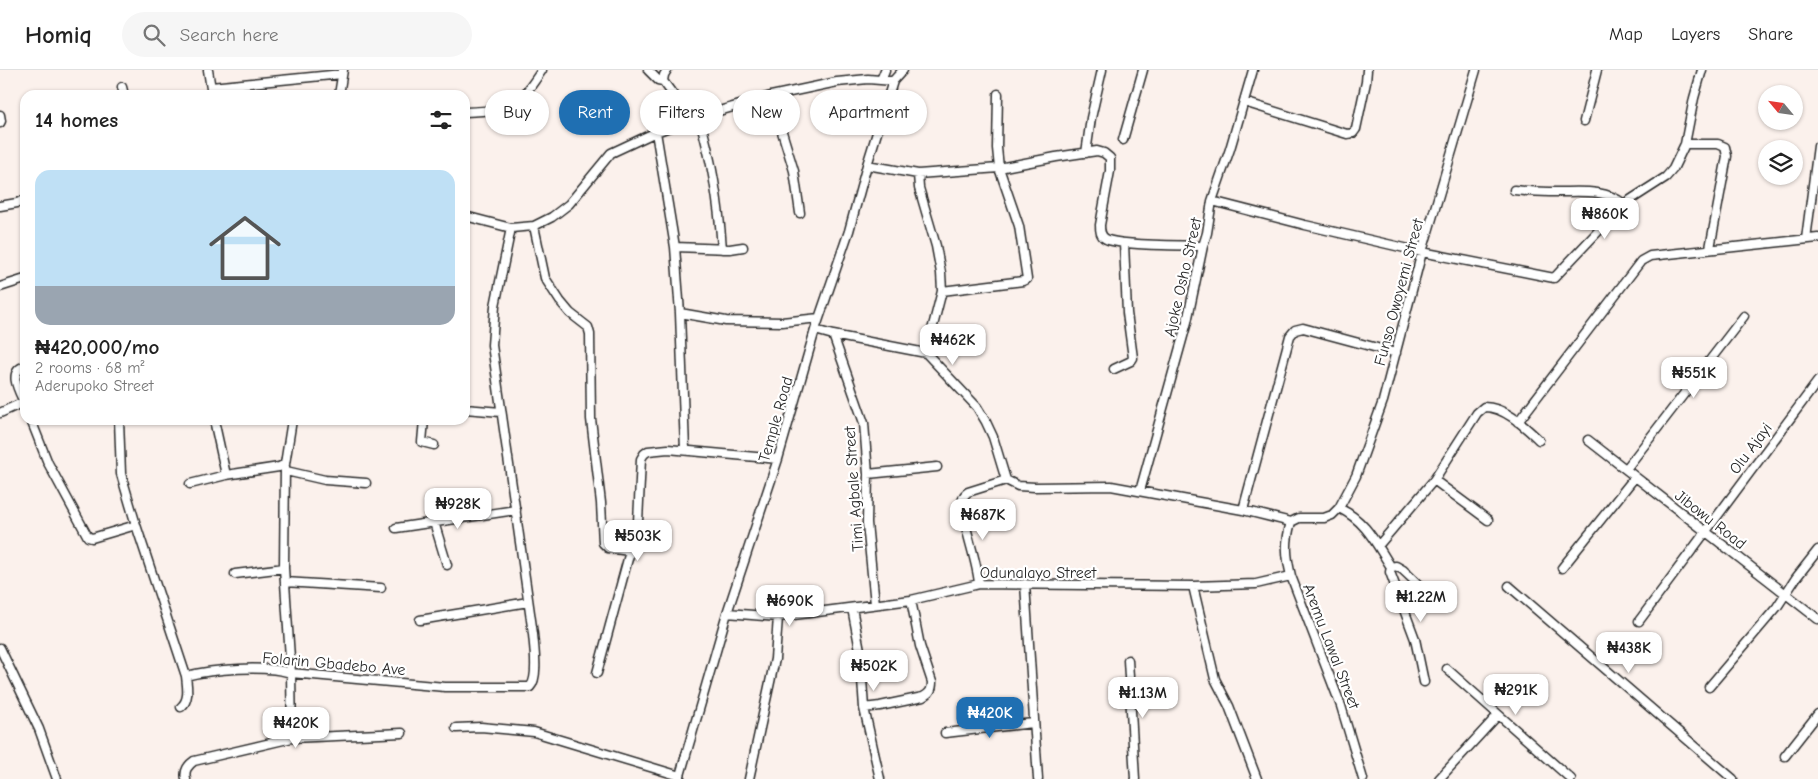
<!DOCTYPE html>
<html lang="en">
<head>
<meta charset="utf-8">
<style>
	:root { --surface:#fff; --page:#f6f6f6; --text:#222; --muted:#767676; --line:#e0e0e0; --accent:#1f6fb2 }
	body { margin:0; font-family:"Comic Neue",sans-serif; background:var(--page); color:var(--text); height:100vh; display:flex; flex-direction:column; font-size:19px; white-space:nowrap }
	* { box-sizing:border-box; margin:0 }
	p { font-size:16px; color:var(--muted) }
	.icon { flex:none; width:28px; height:28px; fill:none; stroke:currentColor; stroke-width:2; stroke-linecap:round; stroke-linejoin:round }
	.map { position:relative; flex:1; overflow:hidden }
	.panel { position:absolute; left:20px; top:20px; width:450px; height:335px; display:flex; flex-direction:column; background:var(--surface); border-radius:15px; box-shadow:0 1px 4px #0004 }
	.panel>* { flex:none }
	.guide { position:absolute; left:485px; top:20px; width:475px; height:45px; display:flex; gap:10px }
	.needle { width:32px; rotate:299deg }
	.tools { position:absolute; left:1758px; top:15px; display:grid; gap:10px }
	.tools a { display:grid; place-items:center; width:45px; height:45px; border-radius:50%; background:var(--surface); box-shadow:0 1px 4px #0004; font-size:25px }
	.price { position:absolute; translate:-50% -42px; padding:0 11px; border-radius:10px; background:#fff; color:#222; font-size:16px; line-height:32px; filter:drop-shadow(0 1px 2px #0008) }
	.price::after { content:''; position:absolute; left:50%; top:30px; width:15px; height:11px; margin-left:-8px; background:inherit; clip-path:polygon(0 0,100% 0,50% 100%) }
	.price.selected { background:var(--accent); color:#fff }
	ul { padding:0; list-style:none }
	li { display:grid; align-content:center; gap:10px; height:265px; padding:0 15px }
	li span { display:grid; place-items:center; height:155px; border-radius:15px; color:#555 }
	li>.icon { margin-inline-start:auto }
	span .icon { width:90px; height:90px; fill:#fffc; stroke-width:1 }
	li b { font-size:21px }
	h2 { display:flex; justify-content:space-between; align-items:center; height:60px; padding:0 15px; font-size:21px }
	.pill { padding:0 18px; border-radius:22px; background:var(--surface); box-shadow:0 1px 4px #0004; font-size:18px; line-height:45px }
	.pill.selected { background:var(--accent); color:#fff }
	header { display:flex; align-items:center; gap:30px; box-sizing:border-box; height:70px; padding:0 25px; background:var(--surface); border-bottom:1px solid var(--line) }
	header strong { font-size:24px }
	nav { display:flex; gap:28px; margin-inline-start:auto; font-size:18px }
	.search { width:350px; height:45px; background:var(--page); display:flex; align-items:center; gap:12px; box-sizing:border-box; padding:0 18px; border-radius:28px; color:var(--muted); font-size:19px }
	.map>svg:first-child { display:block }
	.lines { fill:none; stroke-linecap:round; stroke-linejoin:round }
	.minor-casing { stroke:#2b2b2b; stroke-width:11 }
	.minor { stroke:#fff; stroke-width:8 }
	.labels { text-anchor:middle; stroke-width:4.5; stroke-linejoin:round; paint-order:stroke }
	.street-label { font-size:16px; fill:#2b2b2b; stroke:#fff }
</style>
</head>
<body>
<header>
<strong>Homiq</strong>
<div class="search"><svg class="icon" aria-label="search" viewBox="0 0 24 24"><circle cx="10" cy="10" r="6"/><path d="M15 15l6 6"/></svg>Search here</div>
<nav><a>Map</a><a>Layers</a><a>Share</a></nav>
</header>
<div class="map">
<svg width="1818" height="709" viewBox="0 0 1818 709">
	<rect width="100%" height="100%" fill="#fbf1ec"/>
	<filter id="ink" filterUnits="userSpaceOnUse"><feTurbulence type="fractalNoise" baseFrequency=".02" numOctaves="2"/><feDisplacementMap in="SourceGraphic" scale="10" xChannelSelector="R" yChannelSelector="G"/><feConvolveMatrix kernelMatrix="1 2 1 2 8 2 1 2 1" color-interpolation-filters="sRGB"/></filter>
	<g filter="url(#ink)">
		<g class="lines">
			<defs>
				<path id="minor" d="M208,0l4,25
					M648,0l10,10 5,1
					M667,0l-3,5 -1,6 28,38
					M881,10l4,-10
					M122,17l2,8
					M211,17l131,-13
					M339,25l4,-25
					M771,26l23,75 6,42
					M1244,32l103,32 6,-1 3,-4 10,-47 1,-12
					M465,42c47,-2 51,-3 77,-42
					M0,45l1,6 -1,2
					M699,47c13,43 20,87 23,132
					M1584,51l13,-51
					M656,62l19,115 5,66 5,137
					M1123,70l20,-70
					M1685,74h33l7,3 2,9 -17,92
					M1086,83l5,-35 11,-48
					M867,95l51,9 81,-6 57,-11 41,-6 7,2 6,5v13l-10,54c0,5 0,11 6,14 13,7 78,6 97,7
					M918,104l1,14 17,58 5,27 1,18 -16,62
					M1514,120c12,1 23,2 35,2 26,1 54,-5 75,12
					M1212,131l93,24 117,27 132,26 70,-74 42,-27 7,-8 12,-25 9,-46 8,-28
					M0,136l17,-3 8,-3
					M465,146l46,12 23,-2 18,-9 17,-13 42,-51 45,-21 35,-13 80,-23 66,-14 31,-3 25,2
					M534,156l11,52 15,23 10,12 18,14 2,7 1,85 10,84 2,40 5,5 21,3
					M1806,169l12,-93
					M675,177l55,2 13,-2
					M0,217l25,-8
					M942,221l81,-10 4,-2 -8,-53 -20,-58 -2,-20 1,-54
					M680,243l46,8 56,1 37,-4
					M815,260l18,5 31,88 4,51 -1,49 8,81
					M833,265l93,18 51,54 9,15 7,15 13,43
					M25,296c-18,6 -6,25 0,38
					M1114,299l17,-8 2,-3 -6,-45 -3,-70
					M465,339l36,3
					M0,343l24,-11
					M31,350l17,43 40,74 4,1 44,-13
					M119,350l2,54 15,51 50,151c27,-7 79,-11 105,-3l154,14h85c9,-9 4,-40 3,-53l-41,-289 3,-39 16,-78
					M214,350l12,55
					M292,350l-7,44 -1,104 7,105 1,65
					M424,350l-2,22 12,3
					M1518,352l123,-161 9,-5 168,-18
					M1588,370l230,179
					M1626,399l118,-153
					M286,401l39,9 41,3
					M868,404l69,-7
					M1434,410l54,40
					M190,414l36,-9 53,-8 6,-3
					M1140,421l47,-169 16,-76 4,-13 5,-32 18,-52 23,-79
					M1339,438c27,13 36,34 52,59l5,-1 7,4 36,34
					M1243,440l47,-174 5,-6 8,-2 93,25
					M434,452l13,43
					M1291,452c-6,21 -5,33 0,54l50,130 22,73
					M396,458l120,-18
					M1378,476l56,-66 43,-67 7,-6c21,0 40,19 55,33
					M1391,497l-1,5 25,67 9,43
					M1562,498l73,-91
					M235,504l49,-6
					M285,512l96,6
					M979,514c-1,-23 -20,-68 -16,-86 1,-3 2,-4 5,-6l38,-12 12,6 17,1 76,-1 132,24 48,12 8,-4h25l8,-3 7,-7 17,-32 27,-75 39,-149 54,-182
					M1025,514l13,195
					M1193,516l22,93 14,27 28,73
					M1509,516l224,193
					M852,538l8,42 4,58 16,71
					M727,543l51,4 133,-17 68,-16 214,2 63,-2 35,-8
					M420,550l108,-18
					M1639,551l179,-240
					M0,578l39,81 18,50
					M1128,590l7,119
					M1447,599l124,110
					M597,603l41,-151 3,-63 3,-5 4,-3 20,-2 110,10
					M1709,617l68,-80 19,-29 22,-28
					M181,637c9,-7 6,-21 5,-31
					M864,638l16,-2 43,-9c7,-4 9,-7 9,-15l-12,-36 -9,-46
					M456,658l25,-1 53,5 146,44
					M945,663l88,-10
					M1785,686l33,-42
					M186,709c-2,-8 1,-13 8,-18l98,-23 110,-5
					M679,709l48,-166 51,-154 37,-129 34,-99 18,-66 26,-84 10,-11
					M749,709l26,-120 3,-42
					M1439,709l59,-64"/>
			</defs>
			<use href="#minor" class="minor-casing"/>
			<use href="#minor" class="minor"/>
		</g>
	</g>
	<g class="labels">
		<g class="street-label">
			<text transform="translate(1182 207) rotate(-77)" y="6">Ajoke Osho Street</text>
			<text transform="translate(1398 222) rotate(-75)" y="6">Funso Owoyemi Street</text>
			<text transform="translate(775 349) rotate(-74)" y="6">Temple Road</text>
			<text transform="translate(1750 378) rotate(-53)" y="6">Olu Ajayi</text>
			<text transform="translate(853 419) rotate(-94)" y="6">Timi Agbale Street</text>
			<text transform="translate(1711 449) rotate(38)" y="6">Jibowu Road</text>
			<text x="1038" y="508">Odunalayo Street</text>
			<text transform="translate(1332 576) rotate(69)" y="6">Aremu Lawal Street</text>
			<text transform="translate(334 593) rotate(5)" y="6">Folarin Gbadebo Ave</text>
		</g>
	</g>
</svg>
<div class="tools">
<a><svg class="needle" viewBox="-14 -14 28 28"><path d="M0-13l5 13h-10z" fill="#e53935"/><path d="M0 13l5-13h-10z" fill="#767676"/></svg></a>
<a><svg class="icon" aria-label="layers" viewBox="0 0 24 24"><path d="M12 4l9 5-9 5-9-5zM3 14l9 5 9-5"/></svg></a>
</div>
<b class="price" style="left:1605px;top:170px">₦860K</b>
<b class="price" style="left:953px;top:296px">₦462K</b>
<b class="price" style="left:1694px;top:329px">₦551K</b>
<b class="price" style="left:458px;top:460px">₦928K</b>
<b class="price" style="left:983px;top:471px">₦687K</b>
<b class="price" style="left:638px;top:492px">₦503K</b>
<b class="price" style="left:1421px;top:553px">₦1.22M</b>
<b class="price" style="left:790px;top:557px">₦690K</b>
<b class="price" style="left:1629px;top:604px">₦438K</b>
<b class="price" style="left:874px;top:622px">₦502K</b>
<b class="price" style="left:1516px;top:646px">₦291K</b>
<b class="price" style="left:1143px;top:649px">₦1.13M</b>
<b class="price selected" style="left:990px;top:669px">₦420K</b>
<b class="price" style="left:296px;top:679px">₦420K</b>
<div class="guide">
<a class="pill">Buy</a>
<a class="pill selected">Rent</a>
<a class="pill">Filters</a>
<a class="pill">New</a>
<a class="pill">Apartment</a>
</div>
<section class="panel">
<h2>14 homes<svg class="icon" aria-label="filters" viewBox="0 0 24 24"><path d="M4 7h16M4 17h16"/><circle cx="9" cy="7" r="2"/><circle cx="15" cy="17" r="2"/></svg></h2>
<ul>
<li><span style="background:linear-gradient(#bfe0f5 75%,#9aa5b1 0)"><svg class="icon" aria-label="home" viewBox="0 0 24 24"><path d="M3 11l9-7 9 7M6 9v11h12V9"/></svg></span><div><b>₦420,000/mo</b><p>2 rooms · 68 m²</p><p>Aderupoko Street</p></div></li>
</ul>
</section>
</div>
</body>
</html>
